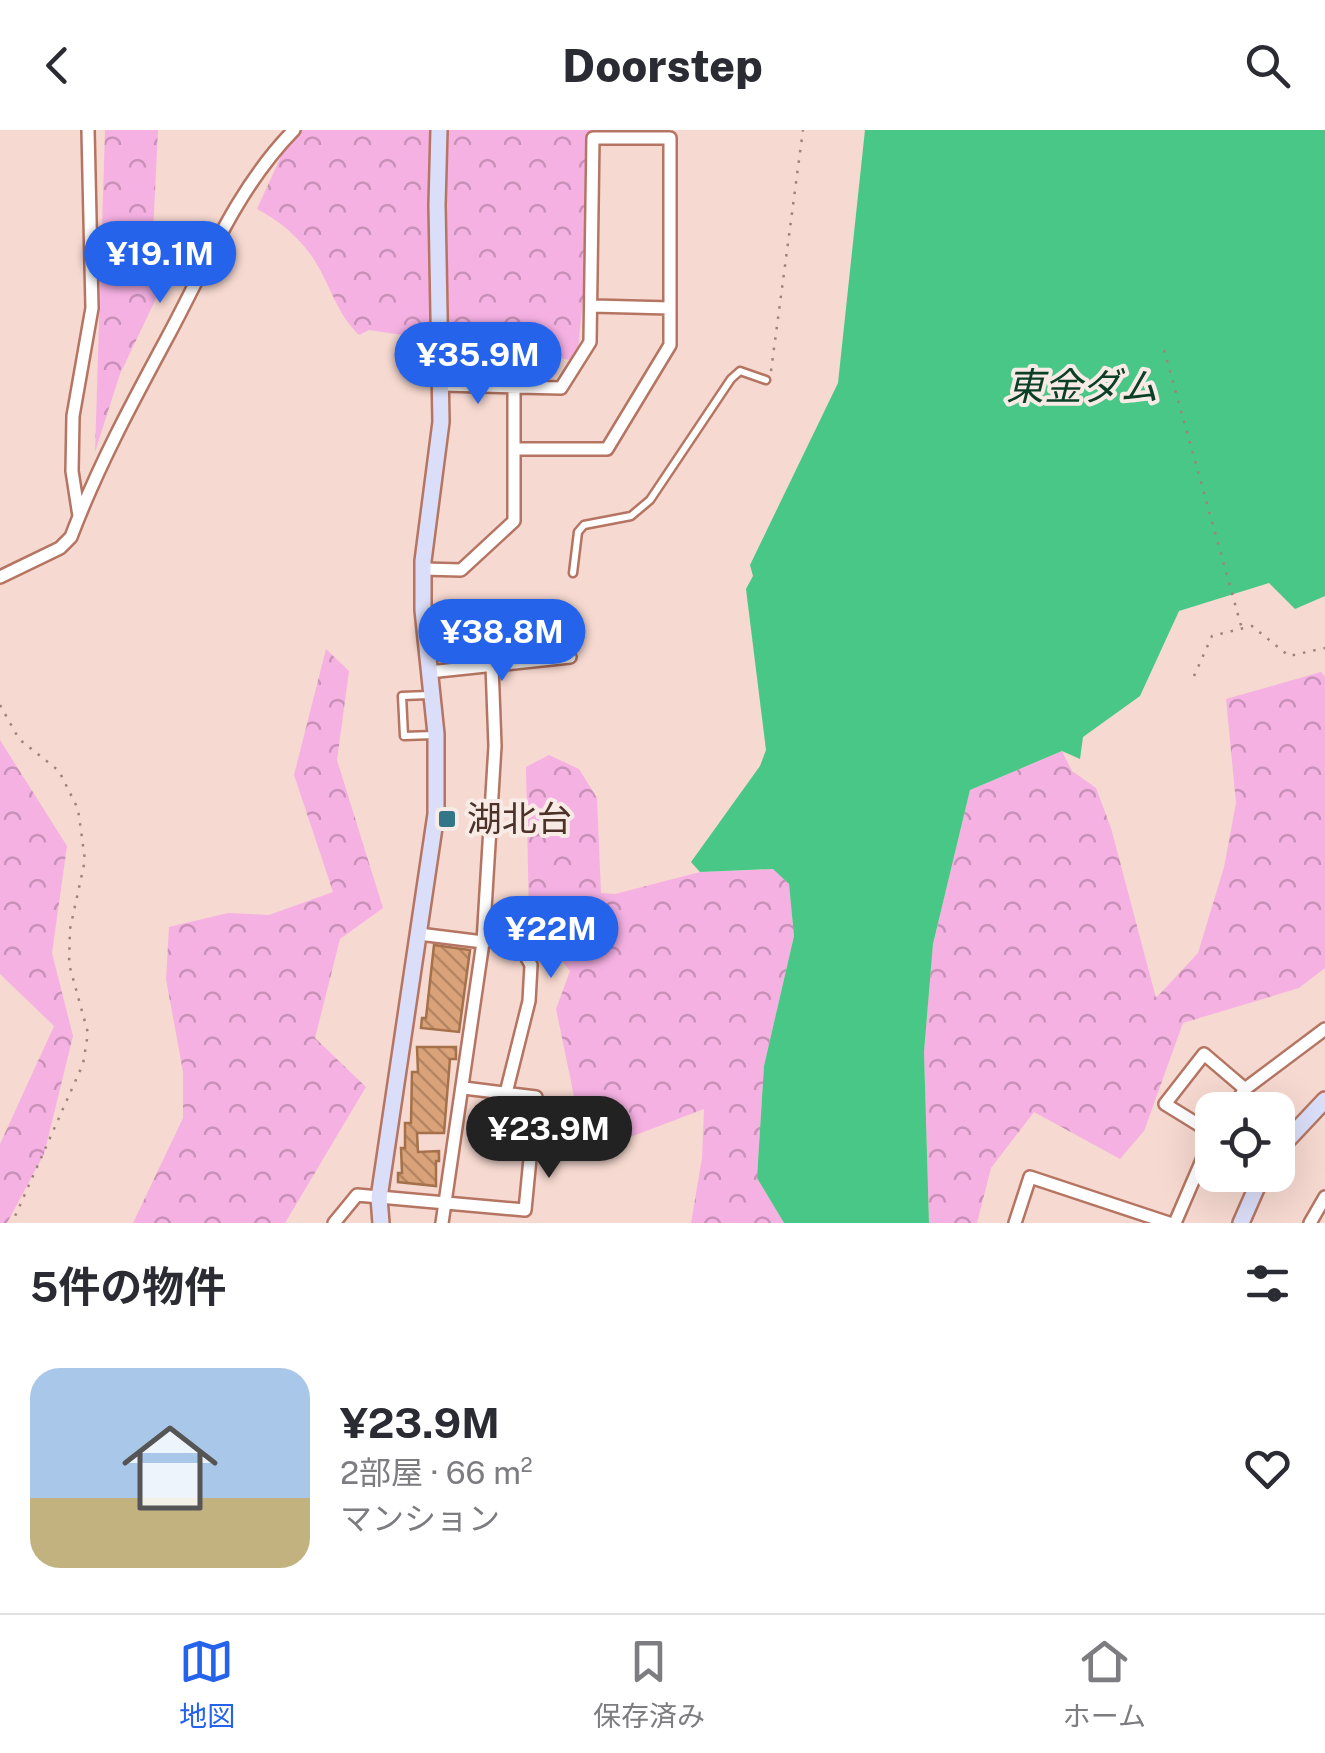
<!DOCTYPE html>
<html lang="ja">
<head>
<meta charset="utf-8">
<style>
	:root { --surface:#fff; --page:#f2f2f3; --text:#2b2b33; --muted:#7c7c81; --line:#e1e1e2; --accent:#2563eb }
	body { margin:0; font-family:"Public Sans","Noto Sans JP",sans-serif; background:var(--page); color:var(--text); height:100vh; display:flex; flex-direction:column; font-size:38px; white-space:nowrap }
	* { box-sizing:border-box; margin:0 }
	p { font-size:32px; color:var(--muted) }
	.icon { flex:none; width:55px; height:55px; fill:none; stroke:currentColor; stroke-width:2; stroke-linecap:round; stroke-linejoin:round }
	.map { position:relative; height:1093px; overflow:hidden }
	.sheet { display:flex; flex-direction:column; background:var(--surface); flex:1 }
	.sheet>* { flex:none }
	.buttons { position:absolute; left:1195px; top:962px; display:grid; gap:20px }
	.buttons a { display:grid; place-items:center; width:100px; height:100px; border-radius:20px; background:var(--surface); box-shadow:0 10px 40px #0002; font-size:50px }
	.price { position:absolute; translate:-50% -85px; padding:0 22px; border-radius:35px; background:var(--accent); color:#fff; font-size:32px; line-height:65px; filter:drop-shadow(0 2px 5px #0008) }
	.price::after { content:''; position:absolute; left:50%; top:60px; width:30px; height:22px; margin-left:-15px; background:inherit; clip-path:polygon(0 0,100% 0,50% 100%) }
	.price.on { background:#222; color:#fff }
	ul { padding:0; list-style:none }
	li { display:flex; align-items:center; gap:30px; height:250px; padding:0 30px }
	li span { display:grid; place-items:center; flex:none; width:280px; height:200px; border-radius:30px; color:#555 }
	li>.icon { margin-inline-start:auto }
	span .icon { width:120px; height:120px; fill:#fffc; stroke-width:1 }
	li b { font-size:42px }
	h2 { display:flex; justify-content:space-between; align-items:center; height:120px; padding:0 30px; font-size:42px }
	header { display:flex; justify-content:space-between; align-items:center; height:130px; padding:0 30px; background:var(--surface); font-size:45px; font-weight:800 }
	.menu { display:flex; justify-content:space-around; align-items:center; height:140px; border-top:2px solid var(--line); background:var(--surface); font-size:28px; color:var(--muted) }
	.menu a { display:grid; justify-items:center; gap:5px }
	.menu .on { color:var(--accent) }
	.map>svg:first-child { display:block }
	.forest { fill:url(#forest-crowns) }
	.water { fill:#48c786 }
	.building { fill:url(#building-back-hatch); stroke:#a5714a; stroke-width:2.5 }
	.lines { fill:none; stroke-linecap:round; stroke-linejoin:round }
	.lane-casing { stroke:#b57562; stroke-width:11 }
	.street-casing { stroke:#b57562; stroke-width:16 }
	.secondary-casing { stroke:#b57562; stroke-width:20 }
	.path { stroke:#9f837a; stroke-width:2.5; stroke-dasharray:2.5 8; stroke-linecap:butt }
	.lane { stroke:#fff; stroke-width:6 }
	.street { stroke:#fff; stroke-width:11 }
	.secondary { stroke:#dbdef8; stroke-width:15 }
	.poi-dot { fill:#337687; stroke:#f8eae5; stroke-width:4 }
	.labels { text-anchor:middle; stroke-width:8; stroke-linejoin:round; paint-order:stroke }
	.poi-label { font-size:35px; fill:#4d3229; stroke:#f8eae5; text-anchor:start }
	.water-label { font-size:38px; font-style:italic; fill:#0a4026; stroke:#f8eae5 }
</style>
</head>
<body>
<header><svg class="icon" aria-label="back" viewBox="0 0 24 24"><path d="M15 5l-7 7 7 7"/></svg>Doorstep<svg class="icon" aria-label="search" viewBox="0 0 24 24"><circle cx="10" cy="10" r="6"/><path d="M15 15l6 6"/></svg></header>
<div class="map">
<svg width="1325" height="1093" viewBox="0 0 1325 1093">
	<defs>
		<pattern id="forest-crowns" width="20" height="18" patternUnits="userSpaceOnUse" patternTransform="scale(2.5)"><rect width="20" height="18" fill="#f6b1e3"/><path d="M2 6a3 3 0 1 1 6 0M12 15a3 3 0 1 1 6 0" fill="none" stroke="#c991b8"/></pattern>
		<pattern id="building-back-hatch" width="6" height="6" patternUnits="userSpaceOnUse" patternTransform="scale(2.5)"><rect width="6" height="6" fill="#daa279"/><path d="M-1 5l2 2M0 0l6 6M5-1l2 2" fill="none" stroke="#b38563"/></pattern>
	</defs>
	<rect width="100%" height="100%" fill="#f6d9d0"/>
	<path class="forest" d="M105,0h53l-5,103 9,53 -42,88 -25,78z
		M293,0h306l-22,231 -208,-31 -10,5c-22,-21 -28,-48 -44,-74 -13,-21 -36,-41 -58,-52z
		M326,519l23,22 -12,89 46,148 -43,31 -25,99 51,49 -81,136h-152l50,-105v-46l-17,-93 3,-52 59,-14 41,2 64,-23 -39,-117z
		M1321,542l4,5v291l-26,20 -116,35 -39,108 -24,28 -86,-47 -43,56 -14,55h-48l-5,-171 9,-108 37,-154 92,-39 10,20 24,17 15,40 45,170 42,-45 26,-86 12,-64 -10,-104z
		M0,610l67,106 -15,107 21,83 -29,118 -37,69h-7v-79l54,-118 -54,-52z
		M549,625l30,14 18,29 4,95 14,1 85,-22 74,-3 15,15 5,52 -30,130 -7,112 27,45h-93l11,-65 2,-49 -79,30 -44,-9 -25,-121 14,-38 -41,-52 -3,-152z"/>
	<path class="water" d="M865,0h460v466l-30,13 -26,-26 -90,28 -39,85 -57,41 -3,22 -18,-8 -92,39 -37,154 -9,108 5,171h-145l-27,-45 7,-112 30,-130 -5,-52 -16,-15 -73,3 -9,-10 69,-96 6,-16 -20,-161 7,-13 -3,-11 88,-182z"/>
	<path class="building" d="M434,815l36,5 -11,82 -38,-4 1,-10h4z
		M417,917h39v12h-6l-6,74h-27l1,19 21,-1v10h-3v25l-38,-4v-9h4l-1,-25h4v-25h6l1,-51h6z"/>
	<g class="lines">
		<defs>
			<path id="lane" d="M573,443l5,-41 6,-7 47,-9 19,-16 81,-121 9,-8 26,9
				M429,565l-27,1 2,40 30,-1"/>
			<path id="street" d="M592,176l78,2
				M442,255l119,3 29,-46 3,-204h77v207l-63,104h-93
				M79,386l-7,-45 1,-55 19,-108 -4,-178
				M423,439l38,1 53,-49v-134
				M0,447l60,-29 11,-11c26,-69 61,-134 96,-199 39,-72 69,-149 127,-208
				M429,542l141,-15
				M419,804l64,8 31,-7 17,30 -2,36 -23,92
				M1231,980l14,-21 80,-60
				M1212,1003l-47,-29 39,-50 41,35
				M334,1093l23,-28 168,15 11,-113 -72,-9
				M442,1093l41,-281 12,-196 -3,-81
				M1015,1093l15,-46 139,46
				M1175,1093l37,-86
				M1310,1093l15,-26"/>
			<path id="secondary" d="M1278,1020l47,-50
				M381,1093l-2,-25 57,-384v-80l-13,-124v-49l18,-139 -4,-217 2,-75
				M1241,1093l21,-48"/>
		</defs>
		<use href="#lane" class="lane-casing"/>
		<use href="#street" class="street-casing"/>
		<use href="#secondary" class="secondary-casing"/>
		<path class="path" d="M1164,220l78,279
			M771,241l32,-241
			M1194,546l18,-40 40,-10 37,30 36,-8
			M0,575l19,34 40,32 19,38 7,51 -15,69 -1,35 19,69 -5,31 -71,159"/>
		<use href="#lane" class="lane"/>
		<use href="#street" class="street"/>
		<use href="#secondary" class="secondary"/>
	</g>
	<rect class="poi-dot" x="437" y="679" width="20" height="20" rx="5"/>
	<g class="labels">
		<g class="poi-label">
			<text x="467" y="701">湖北台</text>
		</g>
		<g class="water-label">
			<text x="1082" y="270">東金ダム</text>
		</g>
	</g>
</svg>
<div class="buttons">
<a><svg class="icon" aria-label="locate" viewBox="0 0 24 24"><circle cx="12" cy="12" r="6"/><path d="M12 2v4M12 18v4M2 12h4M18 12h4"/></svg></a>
</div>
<b class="price" style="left:160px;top:176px">¥19.1M</b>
<b class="price" style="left:478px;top:277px">¥35.9M</b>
<b class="price" style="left:502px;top:554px">¥38.8M</b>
<b class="price" style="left:551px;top:851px">¥22M</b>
<b class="price on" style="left:549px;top:1051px">¥23.9M</b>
</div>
<section class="sheet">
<h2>5件の物件<svg class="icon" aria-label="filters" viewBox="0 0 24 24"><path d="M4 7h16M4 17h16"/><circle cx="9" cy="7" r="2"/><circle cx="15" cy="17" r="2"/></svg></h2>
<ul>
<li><span style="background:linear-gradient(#a9c7e8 65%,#c2b280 0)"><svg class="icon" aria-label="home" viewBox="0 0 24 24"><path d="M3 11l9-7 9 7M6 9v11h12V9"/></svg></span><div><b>¥23.9M</b><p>2部屋 · 66 m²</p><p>マンション</p></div><svg class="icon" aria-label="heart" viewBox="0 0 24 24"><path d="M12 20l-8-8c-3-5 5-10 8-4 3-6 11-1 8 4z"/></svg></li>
</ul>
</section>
<nav class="menu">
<a class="on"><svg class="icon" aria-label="map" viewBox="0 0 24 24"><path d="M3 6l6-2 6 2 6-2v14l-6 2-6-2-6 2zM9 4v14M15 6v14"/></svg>地図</a>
<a><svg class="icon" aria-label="saved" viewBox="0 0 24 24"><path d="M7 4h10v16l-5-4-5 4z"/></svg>保存済み</a>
<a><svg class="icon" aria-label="home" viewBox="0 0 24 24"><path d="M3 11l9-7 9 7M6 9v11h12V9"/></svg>ホーム</a>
</nav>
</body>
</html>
